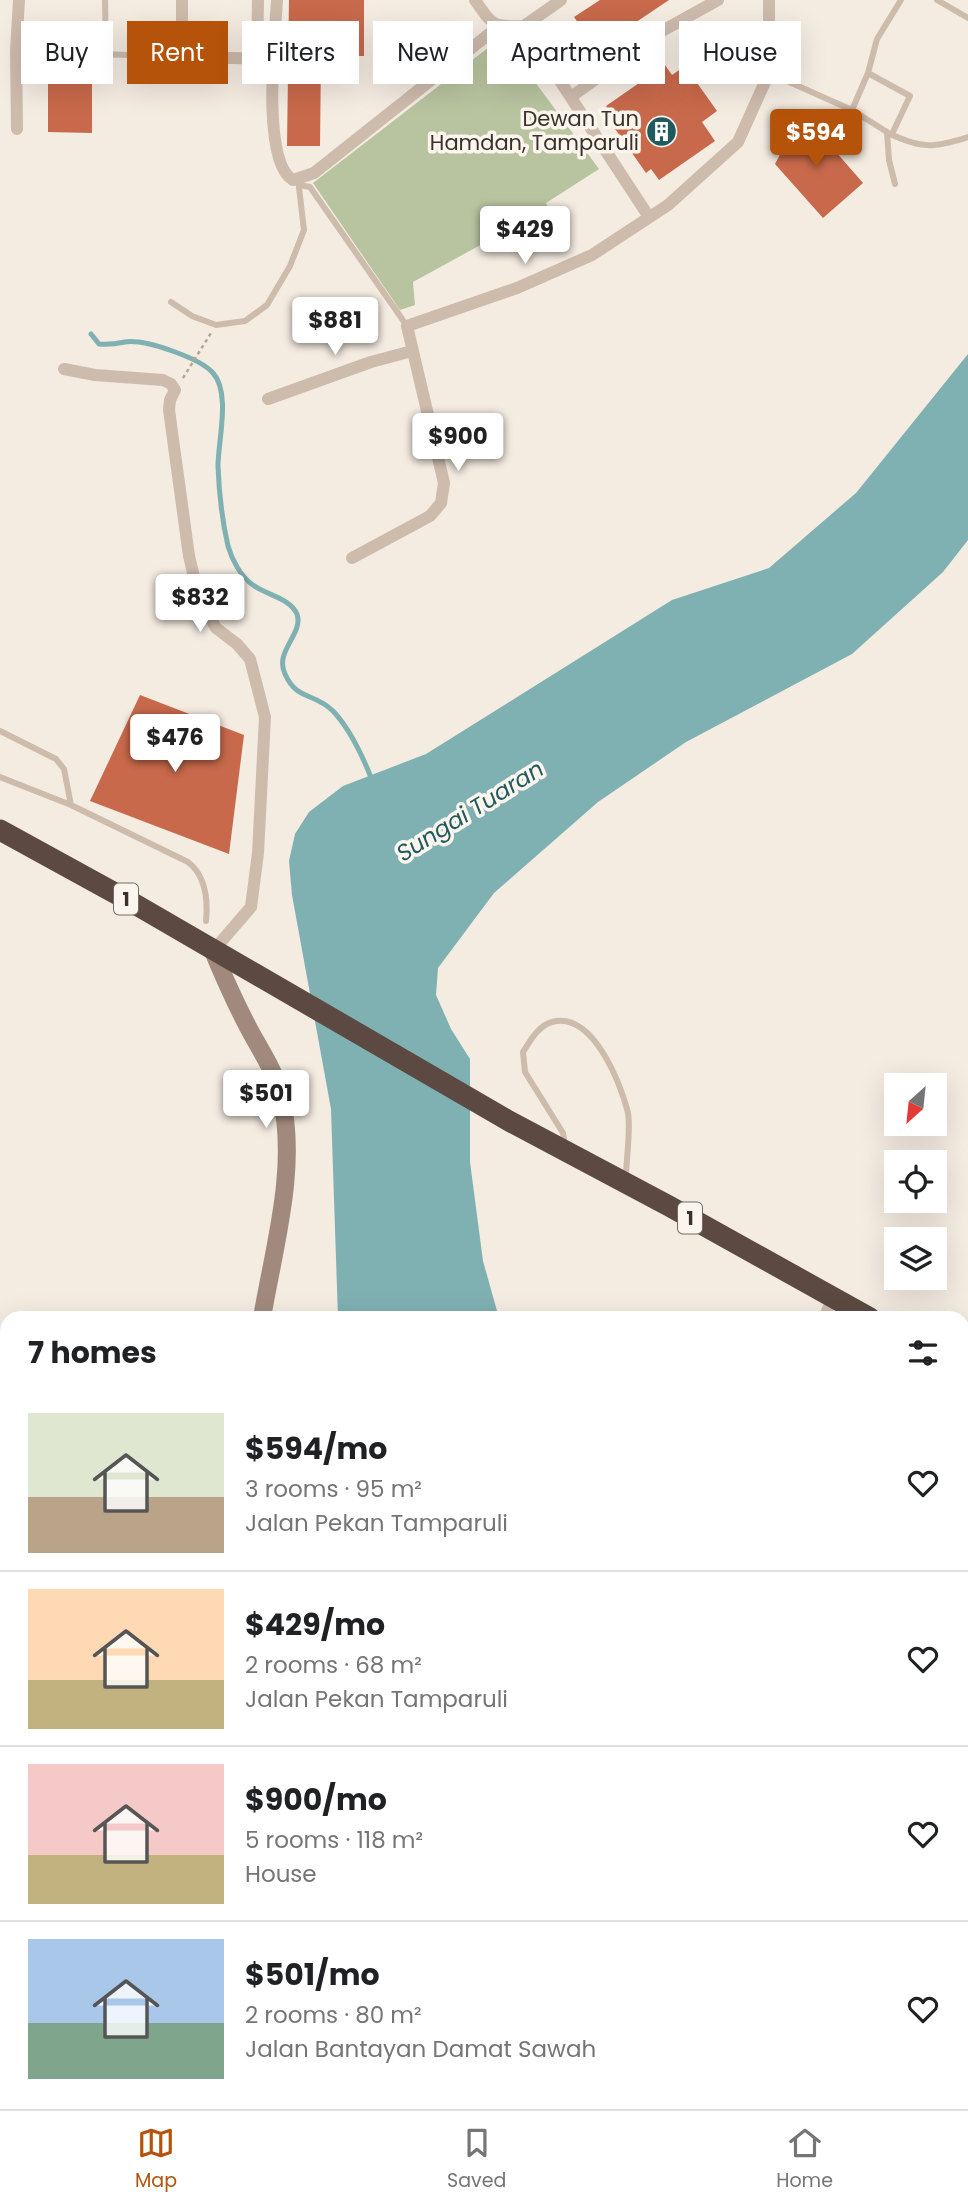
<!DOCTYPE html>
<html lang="en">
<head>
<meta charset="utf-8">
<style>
	:root { --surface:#fff; --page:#f2f2f2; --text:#202124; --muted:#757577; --line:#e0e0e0; --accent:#b45309 }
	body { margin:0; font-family:Poppins,sans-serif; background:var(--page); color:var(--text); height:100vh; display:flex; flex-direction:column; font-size:26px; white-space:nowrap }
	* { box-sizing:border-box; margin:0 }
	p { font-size:23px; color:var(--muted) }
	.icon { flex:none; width:38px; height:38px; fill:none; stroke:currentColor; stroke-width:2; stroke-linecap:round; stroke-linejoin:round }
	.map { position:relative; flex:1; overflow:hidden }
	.drawer { position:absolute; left:0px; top:1311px; width:970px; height:800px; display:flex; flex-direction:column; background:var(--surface); border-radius:21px 21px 0 0; box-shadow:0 7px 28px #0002 }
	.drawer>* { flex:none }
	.banner { position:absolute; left:21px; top:21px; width:928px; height:63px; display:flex; gap:14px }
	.needle { width:46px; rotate:207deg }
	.controls { position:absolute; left:884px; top:1073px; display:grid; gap:14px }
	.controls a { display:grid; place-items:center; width:63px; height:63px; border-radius:0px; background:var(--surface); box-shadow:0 7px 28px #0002; font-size:35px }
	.price { position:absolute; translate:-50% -60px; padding:0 16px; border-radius:7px; background:#fff; color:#222; font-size:23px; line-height:46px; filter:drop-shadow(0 2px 4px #0008) }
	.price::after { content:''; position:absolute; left:50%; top:42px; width:21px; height:16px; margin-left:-10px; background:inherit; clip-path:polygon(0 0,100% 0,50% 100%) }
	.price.on { background:var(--accent); color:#fff }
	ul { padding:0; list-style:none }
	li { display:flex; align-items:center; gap:21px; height:175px; padding:0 28px }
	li+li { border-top:2px solid var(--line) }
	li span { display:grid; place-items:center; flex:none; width:196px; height:140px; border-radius:0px; color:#555 }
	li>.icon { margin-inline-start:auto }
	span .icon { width:84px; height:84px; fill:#fffc; stroke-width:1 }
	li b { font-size:30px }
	h2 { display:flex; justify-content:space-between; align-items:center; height:84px; padding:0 28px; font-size:30px }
	.chip { padding:0 24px; border-radius:0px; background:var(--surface); box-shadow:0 7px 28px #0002; font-size:24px; line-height:63px }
	.chip.on { background:var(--accent); color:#fff }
	.tab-bar { display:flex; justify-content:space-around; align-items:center; height:98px; border-top:2px solid var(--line); background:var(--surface); font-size:19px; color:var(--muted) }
	.tab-bar a { display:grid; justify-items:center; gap:4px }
	.tab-bar .on { color:var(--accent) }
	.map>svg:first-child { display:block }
	.green { fill:#b8c4a0 }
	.water { fill:#7fb0b2 }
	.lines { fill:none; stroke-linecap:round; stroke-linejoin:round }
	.stream { stroke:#7fb0b2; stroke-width:5 }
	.building { fill:#c8694b }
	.path { stroke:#b9a596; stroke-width:2.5; stroke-dasharray:3.5 3.5; stroke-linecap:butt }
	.lane { stroke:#cdbbac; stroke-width:6 }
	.street { stroke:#cdbbac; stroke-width:12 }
	.secondary { stroke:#a18a7d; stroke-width:18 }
	.highway { stroke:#5c4a42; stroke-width:21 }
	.labels { text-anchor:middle; stroke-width:7; stroke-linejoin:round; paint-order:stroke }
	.shield { fill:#fbf5ee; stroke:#756b66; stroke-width:2 }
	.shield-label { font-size:19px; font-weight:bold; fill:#3b302b }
	.poi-label { font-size:21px; fill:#3b302b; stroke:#fbf5ee; text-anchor:end }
	.water-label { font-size:23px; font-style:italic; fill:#1f5a5e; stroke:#fbf5ee }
</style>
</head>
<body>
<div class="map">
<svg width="968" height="2109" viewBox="0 0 968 2109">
	<rect width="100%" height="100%" fill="#f4ebe1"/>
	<path class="green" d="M502,37l97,132 -53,34 2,5 -135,74 2,23 -15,5 -87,-127z"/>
	<path class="water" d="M968,354v186l-25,32 -91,82 -166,88 -88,60 -104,91 -56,75 -2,27 15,34 19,30v103l13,99 16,57h-161l-7,-209 -39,-214 -3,-34 6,-27 14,-22 34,-26 83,-32 246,-154 97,-32 87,-75z
		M549,2104h96l3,5h-96z"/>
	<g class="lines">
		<path class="stream" d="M91,334l8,10c10,1 16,0 26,-2 20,-3 75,16 88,31 18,20 5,68 5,93 1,27 4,54 10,80 4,14 13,31 25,39 13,10 37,13 44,29 7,20 -23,37 -12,60 12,27 29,18 48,37 17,18 30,46 39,69"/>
	</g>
	<path class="building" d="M289,0h75v56h-43l-1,90h-33z
		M600,0h69l-73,49 -22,-32z
		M48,62h44v71l-44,-1z
		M665,65l7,10 13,-9 32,45 -15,11 13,19 -56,39 -8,-11 -5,4 -40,-57 4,-3 -4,-7z
		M802,113l61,70 -40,35 -48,-54z
		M140,695l104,40 -15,119 -139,-53z"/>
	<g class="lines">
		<path class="path" d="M183,378l28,-45"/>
		<path class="lane" d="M105,0l1,54
			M937,0l31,18
			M16,51l166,6
			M769,73l83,37 35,22 2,28 6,24
			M868,73l42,23 -18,38
			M852,110l16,-37 9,-34 24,-39
			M888,133c34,16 45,15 80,4
			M299,185l11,2 97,139
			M171,302l21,14 24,9 29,-4 22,-16 23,-39 14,-36 -6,-51
			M0,731l56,28 8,10 7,36
			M0,777l71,28 117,57c18,14 20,38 18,59
			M561,1145l3,-6 -1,-6 -38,-61 -2,-20c7,-11 16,-27 29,-30 41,-11 69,62 76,91 3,18 -2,46 -2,65"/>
		<path class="street" d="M182,0v57l92,2
			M277,0c-2,35 -16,162 16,180l21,-7 184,-146
			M475,0c18,26 17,27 49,26
			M561,0l-37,26 125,191
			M257,57l1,-57
			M571,97l91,-66 56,-31
			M17,129l-1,-78 3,-51
			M64,369l31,6 68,5 8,4 4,6 -5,10 -1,10 20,146 10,42 17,30 21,16 13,15 15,58 -7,136 -7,54 -38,44
			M268,399l103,-37 41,-11
			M352,558l78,-42 11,-13 3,-20 -37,-157 110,-38 75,-33 76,-50 70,-63 31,-69v-73
			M824,1318l9,-21
			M0,1640l7,-2
			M962,1884l6,-1"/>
		<path class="secondary" d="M213,951c10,24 21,49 33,72 12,24 29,47 35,73 17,72 -7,150 -19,222
			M489,2104l2,5"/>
		<path class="highway" d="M0,830l133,73 376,218 160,85 201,112
			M962,1369l6,3"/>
	</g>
	<defs>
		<symbol id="building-disc" viewBox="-11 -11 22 22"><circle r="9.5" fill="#1f5a5e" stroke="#fbf5ee"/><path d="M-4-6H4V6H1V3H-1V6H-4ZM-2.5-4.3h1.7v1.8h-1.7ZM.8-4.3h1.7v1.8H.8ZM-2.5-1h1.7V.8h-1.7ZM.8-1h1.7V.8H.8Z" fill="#fff"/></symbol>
	</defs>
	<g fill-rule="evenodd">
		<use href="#building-disc" x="644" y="114" width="35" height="35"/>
	</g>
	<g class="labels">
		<g class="shield">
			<rect x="114" y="883.5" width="24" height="31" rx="5"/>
			<rect x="678" y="1202.5" width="24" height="31" rx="5"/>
		</g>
		<g class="shield-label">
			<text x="126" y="906">1</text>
			<text x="690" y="1225">1</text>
		</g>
		<g class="poi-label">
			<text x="639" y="126">Dewan Tun<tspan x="639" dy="24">Hamdan, Tamparuli</tspan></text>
		</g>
		<g class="water-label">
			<text transform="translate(470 811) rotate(-32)" y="8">Sungai Tuaran</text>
		</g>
	</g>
</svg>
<div class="controls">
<a><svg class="needle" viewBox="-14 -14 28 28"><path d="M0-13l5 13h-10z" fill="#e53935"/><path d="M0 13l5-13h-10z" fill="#757577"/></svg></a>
<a><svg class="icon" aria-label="locate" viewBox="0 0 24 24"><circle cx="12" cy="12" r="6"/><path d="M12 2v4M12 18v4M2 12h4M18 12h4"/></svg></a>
<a><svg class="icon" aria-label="layers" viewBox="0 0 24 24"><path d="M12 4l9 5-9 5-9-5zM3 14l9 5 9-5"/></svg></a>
</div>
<b class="price on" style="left:816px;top:169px">$594</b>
<b class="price" style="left:525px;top:266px">$429</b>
<b class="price" style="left:335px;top:357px">$881</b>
<b class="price" style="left:458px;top:473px">$900</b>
<b class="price" style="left:200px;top:634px">$832</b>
<b class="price" style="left:175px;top:774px">$476</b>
<b class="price" style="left:266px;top:1130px">$501</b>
<div class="banner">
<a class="chip">Buy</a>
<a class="chip on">Rent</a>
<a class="chip">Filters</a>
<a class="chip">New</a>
<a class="chip">Apartment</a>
<a class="chip">House</a>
</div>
<section class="drawer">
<h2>7 homes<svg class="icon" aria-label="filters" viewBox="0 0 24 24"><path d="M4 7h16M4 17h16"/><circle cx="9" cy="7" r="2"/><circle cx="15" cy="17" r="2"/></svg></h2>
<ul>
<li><span style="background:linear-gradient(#dfe7d0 60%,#b9a48a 0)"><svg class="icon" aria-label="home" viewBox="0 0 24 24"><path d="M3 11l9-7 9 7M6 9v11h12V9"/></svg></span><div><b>$594/mo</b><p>3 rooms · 95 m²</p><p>Jalan Pekan Tamparuli</p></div><svg class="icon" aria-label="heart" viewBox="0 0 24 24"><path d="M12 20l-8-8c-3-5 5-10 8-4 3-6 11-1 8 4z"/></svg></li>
<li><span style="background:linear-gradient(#ffd9b3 65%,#c2b280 0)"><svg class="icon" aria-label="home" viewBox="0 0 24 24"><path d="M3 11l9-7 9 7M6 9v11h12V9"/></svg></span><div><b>$429/mo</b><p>2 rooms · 68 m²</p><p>Jalan Pekan Tamparuli</p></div><svg class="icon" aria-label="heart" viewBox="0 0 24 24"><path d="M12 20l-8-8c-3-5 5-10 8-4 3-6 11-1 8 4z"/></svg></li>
<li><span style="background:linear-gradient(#f6c9c9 65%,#c2b280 0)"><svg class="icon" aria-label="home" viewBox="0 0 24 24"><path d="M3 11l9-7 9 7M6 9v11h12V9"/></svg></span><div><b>$900/mo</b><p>5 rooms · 118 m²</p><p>House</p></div><svg class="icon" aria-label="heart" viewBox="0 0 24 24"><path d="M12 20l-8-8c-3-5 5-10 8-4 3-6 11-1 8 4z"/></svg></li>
<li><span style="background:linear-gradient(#a9c7e8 60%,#7fa58c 0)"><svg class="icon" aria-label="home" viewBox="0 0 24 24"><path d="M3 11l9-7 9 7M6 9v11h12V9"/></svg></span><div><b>$501/mo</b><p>2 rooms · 80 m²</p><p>Jalan Bantayan Damat Sawah</p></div><svg class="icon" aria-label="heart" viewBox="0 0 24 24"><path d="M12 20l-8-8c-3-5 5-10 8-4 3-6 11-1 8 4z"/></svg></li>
</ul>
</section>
</div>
<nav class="tab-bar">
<a class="on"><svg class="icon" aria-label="map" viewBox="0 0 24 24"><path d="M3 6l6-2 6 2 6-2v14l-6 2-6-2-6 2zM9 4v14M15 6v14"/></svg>Map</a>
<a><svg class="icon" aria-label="saved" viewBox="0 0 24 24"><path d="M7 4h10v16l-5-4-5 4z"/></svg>Saved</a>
<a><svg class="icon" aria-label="home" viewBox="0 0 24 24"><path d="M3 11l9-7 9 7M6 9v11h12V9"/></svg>Home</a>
</nav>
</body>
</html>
